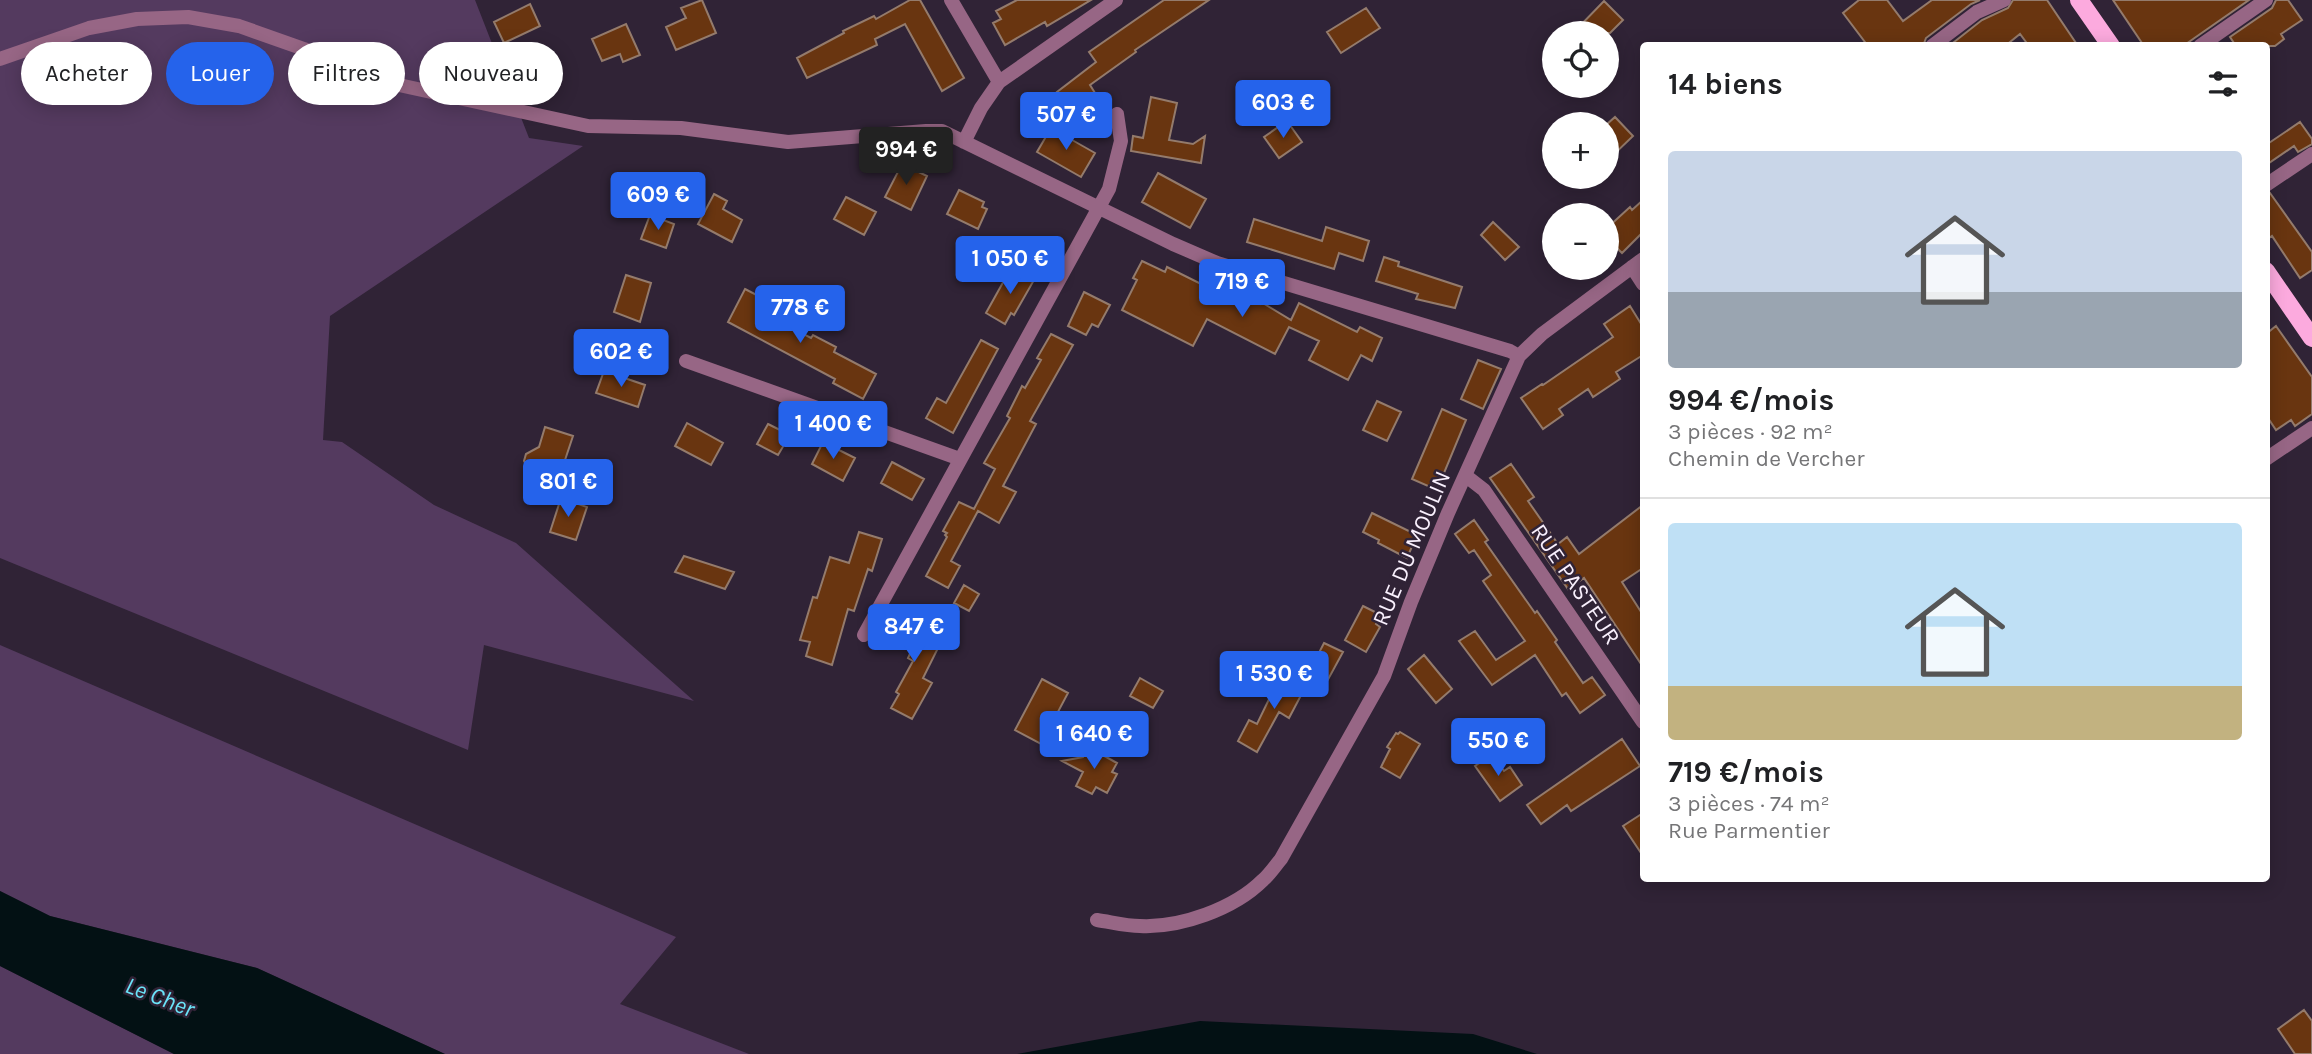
<!DOCTYPE html>
<html lang="fr">
<head>
<meta charset="utf-8">
<style>
	:root { --surface:#fff; --page:#f6f6f6; --text:#202124; --muted:#757577; --line:#e0e0e0; --accent:#2563eb }
	body { margin:0; font-family:Karla,sans-serif; background:var(--page); color:var(--text); height:100vh; display:flex; flex-direction:column; font-size:26px; white-space:nowrap }
	* { box-sizing:border-box; margin:0 }
	p { font-size:23px; color:var(--muted) }
	.icon { flex:none; width:38px; height:38px; fill:none; stroke:currentColor; stroke-width:2; stroke-linecap:round; stroke-linejoin:round }
	.map { position:relative; flex:1; overflow:hidden }
	.side { position:absolute; left:1640px; top:42px; width:630px; height:840px; display:flex; flex-direction:column; background:var(--surface); border-radius:7px; box-shadow:0 4px 18px #0003 }
	.side>* { flex:none }
	.hud { position:absolute; left:21px; top:42px; width:665px; height:63px; display:flex; gap:14px }
	.buttons { position:absolute; left:1542px; top:21px; display:grid; gap:14px }
	.buttons a { display:grid; place-items:center; width:77px; height:77px; border-radius:50%; background:var(--surface); box-shadow:0 4px 18px #0003; font-size:35px }
	.price { position:absolute; translate:-50% -60px; padding:0 16px; border-radius:7px; background:var(--accent); color:#fff; font-size:23px; line-height:46px; filter:drop-shadow(0 2px 4px #0008) }
	.price::after { content:''; position:absolute; left:50%; top:42px; width:21px; height:16px; margin-left:-10px; background:inherit; clip-path:polygon(0 0,100% 0,50% 100%) }
	.price.current { background:#222; color:#fff }
	ul { padding:0; list-style:none }
	li { display:grid; align-content:center; gap:14px; height:371px; padding:0 28px }
	li+li { border-top:2px solid var(--line) }
	li span { display:grid; place-items:center; height:217px; border-radius:7px; color:#555 }
	li>.icon { margin-inline-start:auto }
	span .icon { width:126px; height:126px; fill:#fffc; stroke-width:1 }
	li b { font-size:30px }
	h2 { display:flex; justify-content:space-between; align-items:center; height:84px; padding:0 28px; font-size:30px }
	.pill { padding:0 24px; border-radius:32px; background:var(--surface); box-shadow:0 4px 18px #0003; font-size:24px; line-height:63px }
	.pill.current { background:var(--accent); color:#fff }
	.map>svg:first-child { display:block }
	.green { fill:#543a5f }
	.water { fill:#031114 }
	.building { fill:#693510; stroke:#947b6c; stroke-width:2 }
	.lines { fill:none; stroke-linecap:round; stroke-linejoin:round }
	.minor { stroke:#976685; stroke-width:14 }
	.primary { stroke:#fcaade; stroke-width:18 }
	.labels { text-anchor:middle; stroke-width:5; stroke-linejoin:round; paint-order:stroke }
	.street-label { font-size:23px; fill:#f9f0fd; stroke:#302336 }
	.water-label { font-size:24px; font-style:italic; fill:#6be4f9; stroke:#302336 }
</style>
</head>
<body>
<div class="map">
<svg width="2312" height="1054" viewBox="0 0 2312 1054">
	<rect width="100%" height="100%" fill="#302336"/>
	<path class="green" d="M0,0h475l54,138 54,8 -253,170 -7,124 19,2 92,63 82,38 178,158 -210,-56 -16,105 -468,-192z
		M0,645l676,292 -56,67 129,50h-304l-188,-86 -207,-52 -50,-25z
		M0,966l174,88h-174z"/>
	<path class="water" d="M0,891l50,25 207,52 188,86h-271l-174,-88z
		M1200,1021l273,13 64,20h-520z"/>
	<path class="building" d="M702,0l14,33 -40,17 -10,-23 20,-9 -5,-10z
		M910,0h10l44,78 -22,13 -37,-67 -30,15 2,6 -70,33 -10,-20 47,-25 -1,-2 31,-15 2,3z
		M1017,0h74l-44,26 -2,-4 -40,23 -12,-22 8,-4 -5,-8z
		M1164,0h45l-74,50 1,2 -46,33 5,8 -24,18 -14,-19 39,-30 -7,-10z
		M1859,0h28l16,21 29,-21h48l-9,4 -45,34 -3,8h-55l-25,-33z
		M2013,0h34l31,46h-49l-9,-12 -15,12h-56l33,-26 26,-12z
		M2113,0h136l-66,46h-39z
		M2276,0h12l14,20 -21,14 3,5 -9,7h-39l-6,-9 42,-29z
		M1604,1l19,19 -13,13h-37z
		M530,4l10,22 -36,17 -10,-21z
		M1366,8l14,20 -39,25 -14,-21z
		M626,24l14,31 -17,7 -3,-8 -18,7 -10,-22z
		M1151,97l26,6 -8,37 24,4 12,-8 -4,27 -70,-12 2,-15 10,2z
		M1615,117l18,19 -27,26v-37z
		M1287,121l15,21 -23,16 -15,-21z
		M2300,122l12,17v5l-14,8 -4,-6 -28,19v-20z
		M1051,128l44,25 -14,24 -44,-25z
		M902,164l25,12 -16,34 -26,-13z
		M1158,173l48,26 -16,29 -48,-26z
		M959,190l25,12 -2,5 5,2 -9,20 -31,-15z
		M2270,193l42,59v18l-12,8 -28,-42 -6,4v-45z
		M714,194l13,7 -4,8 19,11 -10,22 -34,-18z
		M846,197l30,15 -12,23 -30,-16z
		M1643,200v32l-21,21 -16,-16v-8l24,-22 2,3z
		M650,215l24,9 -8,24 -25,-9z
		M1254,219l68,22 4,-14 43,14 -6,20 -24,-8 -5,16 -87,-27z
		M1493,222l26,25 -14,13 -24,-25z
		M1384,257l15,5 -1,4 64,21 -7,21 -39,-9 2,-5 -42,-13z
		M1142,261l23,11 2,-5 78,39 4,-8 11,6 1,-2 30,18 8,-17 58,29 3,-5 22,11 -10,23 -11,-6 -13,25 -39,-20 10,-19 -30,-14 -14,27 -68,-35 -14,27 -71,-36 15,-30 -4,-2z
		M1011,268l23,12 -20,35 -3,-2 -6,11 -19,-11z
		M626,275l25,8 -11,39 -26,-10z
		M745,289l23,12 -6,12 49,25 2,-3 23,12 -2,5 42,22 -13,25 -30,-16 2,-4 -107,-57z
		M1084,292l26,13 -12,22 -6,-3 -6,11 -18,-9z
		M1630,306l13,21v28l-27,17 4,7 -27,18 -5,-8 -29,20 4,6 -20,14 -22,-31 21,-14 1,1 70,-48 -9,-13z
		M2276,326l36,51v37l-17,12 -4,-6 -15,10 -10,-15v-81z
		M1051,334l22,11 -43,76 6,3 -33,62 13,6 -17,31 -21,-12 -27,50 9,5 -12,22 -22,-12 21,-39 -2,-2 2,-2 -4,-2 16,-29 15,7 21,-40 -11,-6 26,-45 -3,-2 15,-30 3,2 16,-28 -4,-2z
		M981,340l17,9 -45,84 -27,-15 11,-20 9,5z
		M1478,360l23,9 -18,40 -22,-10z
		M604,371l41,14 -7,22 -42,-14z
		M1377,401l24,11 -14,29 -24,-11z
		M1442,409l24,11 -29,70 -25,-11z
		M687,423l36,20 -12,22 -36,-19z
		M768,424l22,11 -12,20 -21,-11z
		M545,427l28,9 -10,30 -5,-1 -3,11 -28,-9 -3,-6 2,-7 13,-7z
		M823,442l32,16 -12,23 -31,-17z
		M892,462l32,17 -12,21 -31,-17z
		M1511,464l23,33 -6,4 30,43 9,-7 12,17 64,-49v63l-21,14 21,33v52l-59,-89 -16,11 -78,-111z
		M561,498l26,9 -11,33 -26,-8z
		M1372,513l45,22 -10,23 -29,-15 1,-3 -16,-8z
		M1474,520l14,20 -3,2 50,71 2,-2 20,29 -2,2 28,41 9,-6 13,18 -25,18 -14,-20 -4,3 -27,-41 -43,30 -33,-44 16,-10 21,29 29,-19 -42,-60 8,-6 -17,-25 -5,3 -14,-19z
		M859,532l23,7 -10,32 -4,-2 -14,42 -6,-2 -16,56 -26,-9 4,-14 -10,-2 13,-43 4,1 13,-41 19,6z
		M684,556l50,16 -9,17 -50,-17z
		M964,585l15,9 -10,17 -15,-8z
		M1363,606l18,9 -5,9 4,3 -14,25 -21,-12z
		M898,615l45,23 -20,40 9,5 -20,36 -21,-11 8,-14 -3,-2 17,-31 -5,-3 4,-9 -25,-13z
		M1324,643l19,9 -18,33 -18,-9z
		M1424,655l28,34 -16,14 -28,-34z
		M1286,673l21,11 -18,34 -10,-6 -22,40 -19,-11 11,-21 8,4 17,-35 3,2z
		M1140,678l23,13 -10,17 -23,-12z
		M1042,679l26,14 -27,51 -26,-14z
		M1400,732l20,12 -20,34 -19,-11 9,-18 -3,-2 9,-14 2,1z
		M1622,739l18,27 -69,45 -4,-6 -26,19 -14,-19z
		M1088,747l29,16 -5,9 5,2 -10,19 -11,-6 -4,7 -16,-8 7,-14 -21,-11 21,-4z
		M1492,754l12,17 6,-4 12,18 -22,16 -25,-35z
		M1643,813v43l-20,-30z
		M2304,1010l8,11v33h-17l-17,-25z"/>
	<g class="lines">
		<path class="minor" d="M951,0l48,82
			M1932,46l45,-34 27,-12
			M2200,46l66,-46
			M0,59l89,-31 48,-9 51,-2 51,9 65,23 72,31 212,46 93,2 107,14 138,-11h16l231,113 44,19 293,88 9,5
			M964,142l17,-34 18,-26 117,-82
			M2266,185l46,-31
			M1632,267l11,17
			M686,361l274,98
			M2266,459l46,-31
			M1466,476l18,14 159,232
			M864,635l245,-446 12,-48 -4,-27
			M1097,920c14,2 29,6 43,6 40,2 94,-17 123,-46 7,-6 12,-14 18,-21l103,-183 27,-74 37,-89 71,-157 23,-22 101,-75"/>
		<path class="primary" d="M2079,0l32,46
			M2266,271l46,67"/>
	</g>
	<g class="labels">
		<g class="street-label">
			<text transform="translate(1411 548) rotate(-67)" y="8">RUE DU MOULIN</text>
			<text transform="translate(1576 584) rotate(56)" y="8">RUE PASTEUR</text>
		</g>
		<g class="water-label">
			<text transform="translate(160 997) rotate(21)" y="8">Le Cher</text>
		</g>
	</g>
</svg>
<div class="buttons">
<a><svg class="icon" aria-label="locate" viewBox="0 0 24 24"><circle cx="12" cy="12" r="6"/><path d="M12 2v4M12 18v4M2 12h4M18 12h4"/></svg></a>
<a>+</a>
<a>−</a>
</div>
<b class="price" style="left:1283px;top:140px">603 €</b>
<b class="price" style="left:1066px;top:152px">507 €</b>
<b class="price current" style="left:906px;top:187px">994 €</b>
<b class="price" style="left:658px;top:232px">609 €</b>
<b class="price" style="left:1010px;top:296px">1 050 €</b>
<b class="price" style="left:1242px;top:319px">719 €</b>
<b class="price" style="left:800px;top:345px">778 €</b>
<b class="price" style="left:621px;top:389px">602 €</b>
<b class="price" style="left:833px;top:461px">1 400 €</b>
<b class="price" style="left:568px;top:519px">801 €</b>
<b class="price" style="left:914px;top:664px">847 €</b>
<b class="price" style="left:1274px;top:711px">1 530 €</b>
<b class="price" style="left:1094px;top:771px">1 640 €</b>
<b class="price" style="left:1498px;top:778px">550 €</b>
<div class="hud">
<a class="pill">Acheter</a>
<a class="pill current">Louer</a>
<a class="pill">Filtres</a>
<a class="pill">Nouveau</a>
</div>
<section class="side">
<h2>14 biens<svg class="icon" aria-label="filters" viewBox="0 0 24 24"><path d="M4 7h16M4 17h16"/><circle cx="9" cy="7" r="2"/><circle cx="15" cy="17" r="2"/></svg></h2>
<ul>
<li><span style="background:linear-gradient(#c9d6e8 65%,#9aa5b1 0)"><svg class="icon" aria-label="home" viewBox="0 0 24 24"><path d="M3 11l9-7 9 7M6 9v11h12V9"/></svg></span><div><b>994 €/mois</b><p>3 pièces · 92 m²</p><p>Chemin de Vercher</p></div></li>
<li><span style="background:linear-gradient(#bfe0f5 75%,#c2b280 0)"><svg class="icon" aria-label="home" viewBox="0 0 24 24"><path d="M3 11l9-7 9 7M6 9v11h12V9"/></svg></span><div><b>719 €/mois</b><p>3 pièces · 74 m²</p><p>Rue Parmentier</p></div></li>
</ul>
</section>
</div>
</body>
</html>
